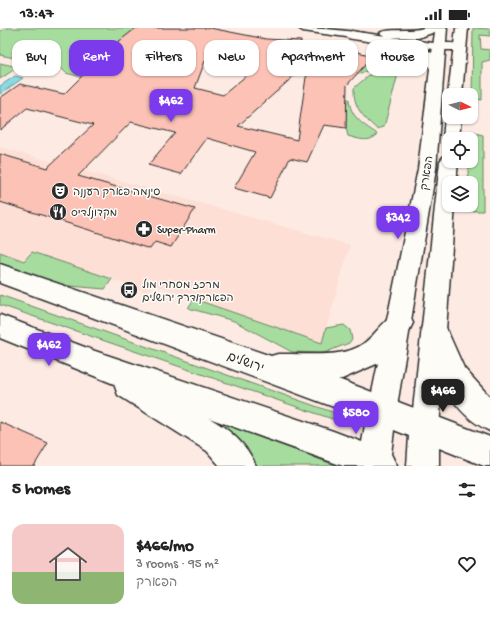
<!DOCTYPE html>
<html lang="en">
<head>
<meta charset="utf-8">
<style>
	:root { --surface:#fff; --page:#f2f2f2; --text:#222; --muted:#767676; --accent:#7c3aed }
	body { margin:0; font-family:"Gochi Hand","Playpen Sans Hebrew",sans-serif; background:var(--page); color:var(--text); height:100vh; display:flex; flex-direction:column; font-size:15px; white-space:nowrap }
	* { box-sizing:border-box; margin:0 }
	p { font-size:13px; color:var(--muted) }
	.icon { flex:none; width:22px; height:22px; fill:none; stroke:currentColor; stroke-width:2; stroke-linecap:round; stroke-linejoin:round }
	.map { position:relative; height:438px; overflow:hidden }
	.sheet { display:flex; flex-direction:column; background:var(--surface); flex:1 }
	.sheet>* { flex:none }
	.banner { position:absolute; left:12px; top:12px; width:466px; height:36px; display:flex; gap:8px }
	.needle { width:26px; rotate:96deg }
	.controls { position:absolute; left:442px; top:60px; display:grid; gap:8px }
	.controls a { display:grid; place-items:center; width:36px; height:36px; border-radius:8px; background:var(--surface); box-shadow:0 1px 3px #0004; font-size:20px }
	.price { position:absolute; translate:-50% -34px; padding:0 9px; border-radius:8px; background:var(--accent); color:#fff; font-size:13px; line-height:26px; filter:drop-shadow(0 1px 2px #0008) }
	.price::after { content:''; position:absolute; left:50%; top:24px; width:12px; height:9px; margin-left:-6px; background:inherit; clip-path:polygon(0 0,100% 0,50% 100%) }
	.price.on { background:#222; color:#fff }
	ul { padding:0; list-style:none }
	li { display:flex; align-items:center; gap:12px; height:100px; padding:0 12px }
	li span { display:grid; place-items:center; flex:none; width:112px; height:80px; border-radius:12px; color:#555 }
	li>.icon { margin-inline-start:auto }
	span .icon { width:48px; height:48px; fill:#fffc; stroke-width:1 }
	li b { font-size:17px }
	h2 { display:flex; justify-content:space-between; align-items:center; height:48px; padding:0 12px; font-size:17px }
	.tag { padding:0 14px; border-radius:12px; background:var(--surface); box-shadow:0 1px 3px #0004; font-size:14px; line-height:36px }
	.tag.on { background:var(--accent); color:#fff }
	.status { display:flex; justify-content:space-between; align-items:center; height:28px; padding:0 20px; background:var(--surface); direction:ltr }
	.status svg { height:11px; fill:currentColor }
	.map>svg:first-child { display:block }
	.built { fill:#fddfd5 }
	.green { fill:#a7dc9f; stroke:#698465 }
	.water { fill:#89dae3; stroke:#639499 }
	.building { fill:#fcc2b5; stroke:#2b2b2b; fill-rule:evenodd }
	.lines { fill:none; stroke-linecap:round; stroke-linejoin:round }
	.minor-casing { stroke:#2b2b2b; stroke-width:3 }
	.tertiary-casing { stroke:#2b2b2b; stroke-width:3 }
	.secondary-casing { stroke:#2b2b2b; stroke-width:3 }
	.minor { fill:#fdfcf7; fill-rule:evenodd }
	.tertiary { fill:#fdfcf7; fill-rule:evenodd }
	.secondary { fill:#fdfcf7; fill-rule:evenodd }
	.labels { text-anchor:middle; stroke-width:3; stroke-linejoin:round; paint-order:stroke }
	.street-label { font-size:11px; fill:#2b2b2b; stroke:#fdfcf7 }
	.poi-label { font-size:11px; fill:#2b2b2b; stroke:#fdfcf7; text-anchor:start }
	.near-street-label { font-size:13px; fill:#2b2b2b; stroke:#fdfcf7 }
</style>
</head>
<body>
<div class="status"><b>13:47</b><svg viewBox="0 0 49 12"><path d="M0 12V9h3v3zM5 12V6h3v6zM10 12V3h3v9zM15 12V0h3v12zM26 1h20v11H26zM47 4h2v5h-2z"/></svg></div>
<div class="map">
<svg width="490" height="438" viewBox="0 0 490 438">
	<rect width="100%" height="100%" fill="#fdebe3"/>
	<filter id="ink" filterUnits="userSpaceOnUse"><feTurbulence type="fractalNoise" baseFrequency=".025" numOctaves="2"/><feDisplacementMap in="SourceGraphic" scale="8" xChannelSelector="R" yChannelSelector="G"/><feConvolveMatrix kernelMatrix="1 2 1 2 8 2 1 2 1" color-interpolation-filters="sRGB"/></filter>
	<g filter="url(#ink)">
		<path class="built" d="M0,119l350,98 -28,98 -170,-59 -5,8 -115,-40 -8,9 -24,-9z"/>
		<path class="green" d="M5,0h133l-57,49 -15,-4 -5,-5 -61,-13v-23z
			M473,0l17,1v7l-10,-1 1,14 9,1v10l-8,2v38l-10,-2z
			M384,24l7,3 4,11 -17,1 -22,8 17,-19z
			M0,35l18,4 -18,12z
			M387,42l10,2 1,2 -14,53 -7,2c-14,-12 -24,-22 -23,-41l15,-13z
			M346,71h3c1,17 13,25 27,34l1,2c-9,8 -18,4 -29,1l-2,-8z
			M471,104l12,3v76h-17v-6h5v-22h-3l1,-22h2z
			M0,224l24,9 8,-9 80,27 -7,10 -47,-4 -58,-19z
			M0,267l335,118 12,8 -6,1 -341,-117z
			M194,271l128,44 4,-15 18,-3 6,5 2,9 -3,4 -25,10 -32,-1 -58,-31 -46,-13z
			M206,388l131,50h-85z"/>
		<path class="water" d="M15,48l8,2 -23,16v-8z"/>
		<path class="building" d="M136,0h74l56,11 35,2 -6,34 -57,51 59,14 9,-63 33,-30 34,9 -26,29 -1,43 -22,-3 -17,37 -17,-4 -20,40 -36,-10 21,-36 -48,-14 -26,36 -33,-9 27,-32 -44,-11 -53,54 117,33 -24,38 -16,-5 -5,7 -150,-47v-48l47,14 46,-43 -66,-17 -27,22v-32l20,-14 44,10 45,-45zM205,33l48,9 -30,25 -28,-7z
			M0,394l48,21 -14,23h-34z"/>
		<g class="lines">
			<defs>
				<path id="minor" d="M298,0c45,0 91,9 135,15 9,1 27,-2 33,4l-5,3h-21l-137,-19z"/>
				<path id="tertiary" d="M423,0h24l-11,141 -40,243 -4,10 -10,4 -10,-4 -4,-10 50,-243 12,-100c-10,-25 -59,-26 -82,-31l-2,-3 6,-4c26,6 57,7 80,22l3,-21 -17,6 -32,-1 -6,-4c6,-5 32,-1 43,-5z
					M456,0h12l-6,67h-13v2l-1,-2z
					M449,85v4h12l-2,22h-10v4h-4l-2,-4 2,-22z
					M449,127v6h9l-2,22h-7v22h6l-16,223 -4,10 -10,4 -10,-4 -4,-10 29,-267 3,-4z"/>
				<path id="secondary" d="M0,236l271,92 7,-2c24,-1 65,5 85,-10 14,-10 21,-26 37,-32l9,3 4,8 -4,8 -28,31 -39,17h-4l152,58v29h-6l-45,-18v18h-32l2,-30 -15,-6 -3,24 6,12h-54l-134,-48c20,11 38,26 47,48h-36l-13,-15 -89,-56 -4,-11 -114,-46v-23l95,36 238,80 29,11 4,-23 -366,-136z
					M434,289l9,4 21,47 26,29v34c-40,-17 -57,-64 -69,-102l4,-8z"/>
			</defs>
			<use href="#minor" class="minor-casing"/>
			<use href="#tertiary" class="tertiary-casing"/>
			<use href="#secondary" class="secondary-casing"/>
			<use href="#minor" class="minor"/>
			<use href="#tertiary" class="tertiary"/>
			<use href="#secondary" class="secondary"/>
		</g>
	</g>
	<defs>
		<symbol id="theatre-disc" viewBox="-11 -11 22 22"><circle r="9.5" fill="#2b2b2b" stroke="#fdfcf7"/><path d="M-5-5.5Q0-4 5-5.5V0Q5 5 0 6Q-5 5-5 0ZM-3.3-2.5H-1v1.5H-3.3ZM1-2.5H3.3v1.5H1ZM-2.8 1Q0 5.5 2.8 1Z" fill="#fff"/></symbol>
		<symbol id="restaurant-disc" viewBox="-11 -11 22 22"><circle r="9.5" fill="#2b2b2b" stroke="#fdfcf7"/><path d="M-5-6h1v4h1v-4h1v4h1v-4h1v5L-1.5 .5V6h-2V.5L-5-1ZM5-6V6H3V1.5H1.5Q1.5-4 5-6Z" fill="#fff"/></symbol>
		<symbol id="pharmacy-disc" viewBox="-11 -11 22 22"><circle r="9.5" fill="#2b2b2b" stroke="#fdfcf7"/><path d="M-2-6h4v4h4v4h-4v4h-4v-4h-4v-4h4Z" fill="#fff"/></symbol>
		<symbol id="bus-disc" viewBox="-11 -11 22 22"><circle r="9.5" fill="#2b2b2b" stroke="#fdfcf7"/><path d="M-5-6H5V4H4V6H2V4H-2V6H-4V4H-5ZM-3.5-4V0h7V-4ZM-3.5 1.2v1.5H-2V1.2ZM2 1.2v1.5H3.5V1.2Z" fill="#fff"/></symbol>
	</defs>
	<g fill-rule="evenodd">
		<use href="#theatre-disc" x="50" y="153" width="20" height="20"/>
		<use href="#restaurant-disc" x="48" y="174" width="20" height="20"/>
		<use href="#pharmacy-disc" x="134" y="191" width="20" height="20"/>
		<use href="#bus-disc" x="119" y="252" width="20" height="20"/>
	</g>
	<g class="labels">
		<g class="street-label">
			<text transform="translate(426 145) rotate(-81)" y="4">הפארק</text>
		</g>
		<g class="poi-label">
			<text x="73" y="167">סינמה פארק רעננה</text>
			<text x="71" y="188">מקדונלד'ס</text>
			<text x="157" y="205">Super-Pharm</text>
			<text x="142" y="260">מרכז מסחרי מול<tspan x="142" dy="13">הפארק/דרך ירושלים</tspan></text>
		</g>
		<g class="near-street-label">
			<text transform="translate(246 333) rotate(20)" y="5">ירושלים</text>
		</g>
	</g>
</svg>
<div class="controls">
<a><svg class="needle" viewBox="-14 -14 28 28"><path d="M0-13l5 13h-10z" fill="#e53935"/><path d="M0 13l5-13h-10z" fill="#767676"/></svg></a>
<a><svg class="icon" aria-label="locate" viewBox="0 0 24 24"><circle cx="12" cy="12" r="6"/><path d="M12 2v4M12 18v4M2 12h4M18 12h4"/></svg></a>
<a><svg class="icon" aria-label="layers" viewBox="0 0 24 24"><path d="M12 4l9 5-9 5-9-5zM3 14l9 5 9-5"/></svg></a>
</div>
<b class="price" style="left:171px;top:95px">$462</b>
<b class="price" style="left:398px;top:212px">$342</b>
<b class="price" style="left:49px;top:339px">$462</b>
<b class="price on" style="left:443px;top:385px">$466</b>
<b class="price" style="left:356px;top:407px">$580</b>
<div class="banner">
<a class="tag">Buy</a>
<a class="tag on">Rent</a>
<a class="tag">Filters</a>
<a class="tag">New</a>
<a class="tag">Apartment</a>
<a class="tag">House</a>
</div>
</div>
<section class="sheet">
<h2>5 homes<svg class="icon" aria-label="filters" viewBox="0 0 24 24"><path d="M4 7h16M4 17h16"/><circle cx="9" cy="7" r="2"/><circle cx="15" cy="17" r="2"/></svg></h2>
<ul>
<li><span style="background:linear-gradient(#f6c9c9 60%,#8fb573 0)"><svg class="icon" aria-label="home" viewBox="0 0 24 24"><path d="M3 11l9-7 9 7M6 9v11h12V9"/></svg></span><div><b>$466/mo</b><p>3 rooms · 95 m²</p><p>הפארק</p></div><svg class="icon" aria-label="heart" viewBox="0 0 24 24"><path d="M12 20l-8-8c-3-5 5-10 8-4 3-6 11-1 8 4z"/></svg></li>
</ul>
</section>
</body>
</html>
